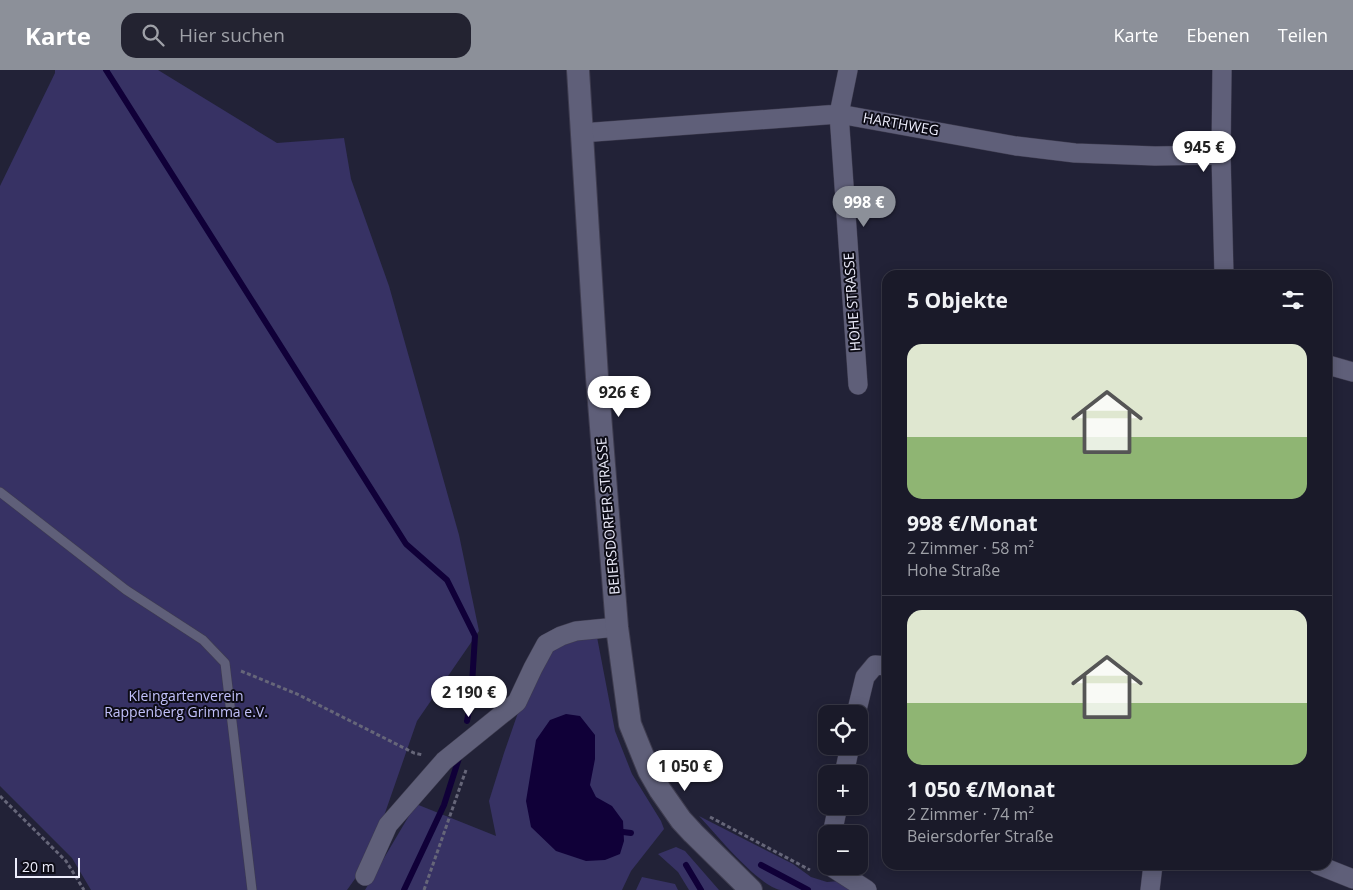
<!DOCTYPE html>
<html lang="de">
<head>
<meta charset="utf-8">
<style>
	:root { --surface:#1a1a29; --page:#232331; --text:#f1f3f6; --muted:#9fa1a8; --line:#383846; --accent:#8c9099 }
	body { margin:0; font-family:"Open Sans",sans-serif; background:var(--page); color:var(--text); height:100vh; display:flex; flex-direction:column; font-size:19px; white-space:nowrap }
	* { box-sizing:border-box; margin:0 }
	p { font-size:16px; color:var(--muted) }
	.icon { flex:none; width:28px; height:28px; fill:none; stroke:currentColor; stroke-width:2; stroke-linecap:round; stroke-linejoin:round }
	.map { position:relative; flex:1; overflow:hidden }
	.sheet { position:absolute; left:882px; top:200px; width:450px; height:600px; display:flex; flex-direction:column; background:var(--surface); border-radius:15px; box-shadow:0 2px 12px #0003,0 0 0 1px var(--line) }
	.sheet>* { flex:none }
	.tools { position:absolute; left:818px; top:635px; display:grid; gap:10px }
	.tools a { display:grid; place-items:center; width:50px; height:50px; border-radius:10px; background:var(--surface); box-shadow:0 2px 12px #0003,0 0 0 1px var(--line); font-size:25px }
	.scale { position:absolute; left:15px; bottom:12px; width:65px; box-sizing:border-box; padding-left:5px; border:2px solid #ededfc; border-top:0; font-size:14px; line-height:18px; white-space:nowrap; color:#ededfc; -webkit-text-stroke:4px #0d0c16; paint-order:stroke }
	.price { position:absolute; translate:-50% -42px; padding:0 11px; border-radius:18px; background:#fff; color:#222; font-size:16px; line-height:32px; filter:drop-shadow(0 1px 2px #0008) }
	.price::after { content:''; position:absolute; left:50%; top:30px; width:15px; height:11px; margin-left:-8px; background:inherit; clip-path:polygon(0 0,100% 0,50% 100%) }
	.price.current { background:var(--accent); color:#fff }
	ul { padding:0; list-style:none }
	li { display:grid; align-content:center; gap:10px; height:265px; padding:0 25px }
	li+li { border-top:1px solid var(--line) }
	li span { display:grid; place-items:center; height:155px; border-radius:15px; color:#555 }
	li>.icon { margin-inline-start:auto }
	span .icon { width:90px; height:90px; fill:#fffc; stroke-width:1 }
	li b { font-size:21px }
	h2 { display:flex; justify-content:space-between; align-items:center; height:60px; padding:0 25px; font-size:21px }
	header { display:flex; align-items:center; gap:30px; box-sizing:border-box; height:70px; padding:0 25px; background:var(--accent); color:#fff }
	header strong { font-size:24px }
	nav { display:flex; gap:28px; margin-inline-start:auto; font-size:18px }
	.search { width:350px; height:45px; background:var(--page); display:flex; align-items:center; gap:12px; box-sizing:border-box; padding:0 18px; border-radius:15px; color:var(--muted); font-size:19px }
	.map>svg:first-child { display:block }
	.green { fill:#373264 }
	.water { fill:#100038 }
	.lines { fill:none; stroke-linecap:round; stroke-linejoin:round }
	.stream { stroke:#100038; stroke-width:6 }
	.service-casing { stroke:#3e3c4f; stroke-width:10 }
	.minor-casing { stroke:#3e3c4f; stroke-width:20 }
	.tertiary-casing { stroke:#3e3c4f; stroke-width:24 }
	.path { stroke:#666679; stroke-width:3; stroke-dasharray:4 2.5; stroke-linecap:butt }
	.service { stroke:#5f5f79; stroke-width:9 }
	.minor { stroke:#5f5f79; stroke-width:19 }
	.tertiary { stroke:#5f5f79; stroke-width:22 }
	.labels { text-anchor:middle; stroke-width:4; stroke-linejoin:round; paint-order:stroke }
	.street-label { font-size:14px; fill:#ededfc; stroke:#0d0c16 }
	.park-label { font-size:14px; fill:#c2c1fb; stroke:#0d0c16 }
</style>
</head>
<body>
<header>
<strong>Karte</strong>
<div class="search"><svg class="icon" aria-label="search" viewBox="0 0 24 24"><circle cx="10" cy="10" r="6"/><path d="M15 15l6 6"/></svg>Hier suchen</div>
<nav><a>Karte</a><a>Ebenen</a><a>Teilen</a></nav>
</header>
<div class="map">
<svg width="1353" height="820" viewBox="0 0 1353 820">
	<rect width="100%" height="100%" fill="#222237"/>
	<path class="green" d="M55,0h103l119,73 67,-5 7,41 38,107 70,249 20,96 -62,90 -40,115 -15,33 -15,21h-256l-19,-32 -72,-72v-600l55,-113z
		M597,567l18,94 17,43 29,47 3,8 -33,42 -9,19h-257l51,-86 80,32 -7,-35 15,-48 17,-49 22,-46 14,-13 18,-7z
		M699,746l94,48 18,13 16,5 12,-1 12,9c-22,0 -49,0 -70,0 -22,-3 -66,-57 -82,-74z
		M676,777l9,4 34,39h-30l-11,-18 -20,-18z
		M642,807l33,7 3,6h-42z"/>
	<path class="water" d="M566,644l14,2 15,19v24l-5,26 6,12 16,9 11,15 1,20 -4,13 -15,6 -19,1 -30,-10 -25,-24 -5,-26 10,-61 14,-20z"/>
	<g class="lines">
		<path class="stream" d="M106,0l300,474 41,36 28,56 -4,64 -4,21
			M623,762l8,1
			M686,795l15,25
			M761,795l47,25
			M404,820l40,-85 15,-47"/>
		<defs>
			<path id="service" d="M0,422l126,98 77,50 22,23 27,227"/>
			<path id="minor" d="M848,0l-9,44 19,271
				M1222,0l-1,85 3,120
				M581,63l258,-19 177,32 59,7 80,3 66,-1
				M1328,295l25,7
				M856,644l9,-37 10,-12 13,1
				M844,704l6,-28
				M832,764l6,-28
				M1318,795l35,14
				M830,796l37,24
				M365,806l23,-51 56,-64 73,-59 16,-34 13,-24 15,-8 15,-5 41,-4
				M1150,820l3,-25"/>
			<path id="tertiary" d="M578,0l19,307 20,250 13,97 19,47 11,19 21,30 12,13 58,57"/>
		</defs>
		<use href="#service" class="service-casing"/>
		<use href="#minor" class="minor-casing"/>
		<use href="#tertiary" class="tertiary-casing"/>
		<path class="path" d="M241,601l56,23 117,59 9,2
			M0,726l66,65 18,29
			M710,747l100,53
			M424,820l42,-120"/>
		<use href="#service" class="service"/>
		<use href="#minor" class="minor"/>
		<use href="#tertiary" class="tertiary"/>
	</g>
	<g class="labels">
		<g class="street-label">
			<text transform="translate(901 54) rotate(10)" y="5">HARTHWEG</text>
			<text transform="translate(852 232) rotate(-94)" y="5">HOHE STRASSE</text>
			<text transform="translate(608 446) rotate(-95)" y="5">BEIERSDORFER STRASSE</text>
		</g>
		<g class="park-label">
			<text x="186" y="631">Kleingartenverein<tspan x="186" dy="16">Rappenberg Grimma e.V.</tspan></text>
		</g>
	</g>
</svg>
<div class="tools">
<a><svg class="icon" aria-label="locate" viewBox="0 0 24 24"><circle cx="12" cy="12" r="6"/><path d="M12 2v4M12 18v4M2 12h4M18 12h4"/></svg></a>
<a>+</a>
<a>−</a>
</div>
<div class="scale">20 m</div>
<b class="price" style="left:1204px;top:103px">945 €</b>
<b class="price current" style="left:864px;top:158px">998 €</b>
<b class="price" style="left:619px;top:348px">926 €</b>
<b class="price" style="left:469px;top:648px">2 190 €</b>
<b class="price" style="left:685px;top:722px">1 050 €</b>
<section class="sheet">
<h2>5 Objekte<svg class="icon" aria-label="filters" viewBox="0 0 24 24"><path d="M4 7h16M4 17h16"/><circle cx="9" cy="7" r="2"/><circle cx="15" cy="17" r="2"/></svg></h2>
<ul>
<li><span style="background:linear-gradient(#dfe7d0 60%,#8fb573 0)"><svg class="icon" aria-label="home" viewBox="0 0 24 24"><path d="M3 11l9-7 9 7M6 9v11h12V9"/></svg></span><div><b>998 €/Monat</b><p>2 Zimmer · 58 m²</p><p>Hohe Straße</p></div></li>
<li><span style="background:linear-gradient(#dfe7d0 60%,#8fb573 0)"><svg class="icon" aria-label="home" viewBox="0 0 24 24"><path d="M3 11l9-7 9 7M6 9v11h12V9"/></svg></span><div><b>1 050 €/Monat</b><p>2 Zimmer · 74 m²</p><p>Beiersdorfer Straße</p></div></li>
</ul>
</section>
</div>
</body>
</html>
